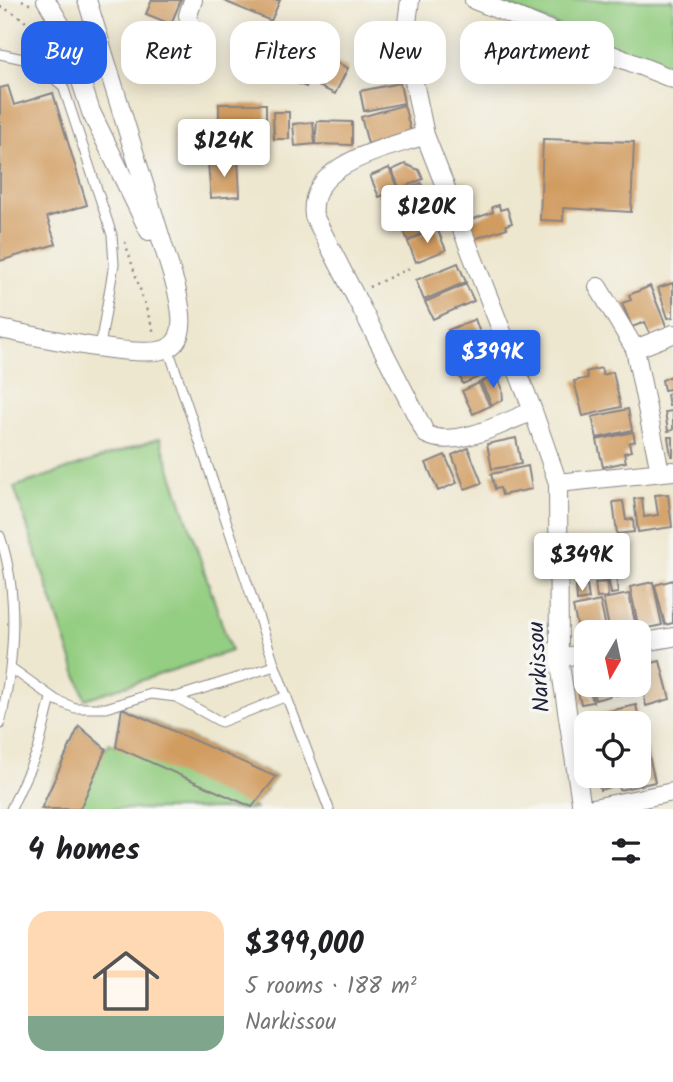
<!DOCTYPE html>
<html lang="en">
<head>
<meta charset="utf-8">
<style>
	:root { --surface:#fff; --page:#f2f2f2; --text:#202124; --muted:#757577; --accent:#2563eb }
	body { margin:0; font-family:Kalam,sans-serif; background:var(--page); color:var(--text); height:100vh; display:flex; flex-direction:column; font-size:26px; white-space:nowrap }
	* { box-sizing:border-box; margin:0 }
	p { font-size:23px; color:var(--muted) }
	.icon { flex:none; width:38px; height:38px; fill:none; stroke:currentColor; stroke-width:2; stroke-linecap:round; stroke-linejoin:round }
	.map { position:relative; height:809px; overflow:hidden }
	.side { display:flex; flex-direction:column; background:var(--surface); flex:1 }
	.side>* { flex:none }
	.guide { position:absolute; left:21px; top:21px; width:632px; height:63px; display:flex; gap:14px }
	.needle { width:46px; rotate:189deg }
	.buttons { position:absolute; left:574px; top:620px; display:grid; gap:14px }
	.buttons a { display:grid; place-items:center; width:77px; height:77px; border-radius:14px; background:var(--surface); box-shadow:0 4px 18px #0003; font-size:35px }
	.price { position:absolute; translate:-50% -60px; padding:0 16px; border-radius:7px; background:#fff; color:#222; font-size:23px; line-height:46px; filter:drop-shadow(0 2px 4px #0008) }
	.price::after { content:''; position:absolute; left:50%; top:42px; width:21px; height:16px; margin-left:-10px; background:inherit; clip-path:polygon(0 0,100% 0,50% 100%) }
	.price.active { background:var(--accent); color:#fff }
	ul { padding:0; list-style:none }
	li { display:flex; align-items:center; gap:21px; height:175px; padding:0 28px }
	li span { display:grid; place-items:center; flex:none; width:196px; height:140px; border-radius:21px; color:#555 }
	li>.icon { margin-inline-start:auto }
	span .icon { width:84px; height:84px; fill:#fffc; stroke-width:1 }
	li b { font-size:30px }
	h2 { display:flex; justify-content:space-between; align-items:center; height:84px; padding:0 28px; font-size:30px }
	.pill { padding:0 24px; border-radius:21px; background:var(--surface); box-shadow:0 4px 18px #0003; font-size:24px; line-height:63px }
	.pill.active { background:var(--accent); color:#fff }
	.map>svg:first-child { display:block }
	.green { fill:#94ce82; stroke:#5b785e; stroke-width:2 }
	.building { fill:#d19c61 }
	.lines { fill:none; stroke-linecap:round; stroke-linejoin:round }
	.lane-casing { stroke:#888485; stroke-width:11 }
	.street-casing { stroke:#888485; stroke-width:20 }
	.path { stroke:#888485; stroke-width:2.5; stroke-dasharray:2 5; stroke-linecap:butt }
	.lane { stroke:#fff; stroke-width:9 }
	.street { stroke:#fff; stroke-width:18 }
	.labels { text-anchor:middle; stroke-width:7; stroke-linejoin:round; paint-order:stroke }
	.street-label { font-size:23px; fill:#22223b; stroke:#f6f6f2 }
</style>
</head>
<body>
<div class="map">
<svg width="673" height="809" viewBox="0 0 673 809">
	<rect width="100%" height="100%" fill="#f6f6f2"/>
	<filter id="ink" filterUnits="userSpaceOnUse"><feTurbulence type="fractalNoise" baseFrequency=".0143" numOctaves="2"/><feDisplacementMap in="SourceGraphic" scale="14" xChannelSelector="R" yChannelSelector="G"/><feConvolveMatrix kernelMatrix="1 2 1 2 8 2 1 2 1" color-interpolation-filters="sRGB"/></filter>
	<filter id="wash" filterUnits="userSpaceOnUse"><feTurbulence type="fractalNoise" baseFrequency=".00686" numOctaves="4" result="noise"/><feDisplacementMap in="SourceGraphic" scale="28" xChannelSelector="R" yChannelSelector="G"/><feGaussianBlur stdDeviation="1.57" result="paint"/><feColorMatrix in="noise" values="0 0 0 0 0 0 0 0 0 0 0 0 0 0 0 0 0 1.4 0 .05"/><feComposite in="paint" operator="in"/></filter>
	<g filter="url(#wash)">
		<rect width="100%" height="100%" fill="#eee7cf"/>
		<path class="green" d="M493,0h180v71z
			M160,438l71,213 -146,48 -71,-212z
			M122,708l154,69 -24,30 5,2h-216l38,-83 27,23 3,-6 7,3z"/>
		<g id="blocks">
			<path class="building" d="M152,0h29l-10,24 -25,-10z
				M222,0h58l-9,21z
				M298,55l19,9 -11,23 -19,-8z
				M327,58l21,10 -13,26 -21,-10z
				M400,83l4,20 -40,8 -4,-20z
				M8,86l6,19 39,-12 34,112 -40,12 9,27 -56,17v-173z
				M219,104h47v43h-47z
				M404,105l7,27 -43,12 -7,-27z
				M273,112h16v27h-15z
				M317,121l35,1v23l-37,-1z
				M313,122l2,22 -20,2 -2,-22z
				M543,139l91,3 -3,70 -68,-4v13l-23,-1z
				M238,159l2,37 -29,2 -3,-36z
				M405,164l14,6 4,9 -23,10 -8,-19z
				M389,168l10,21 -20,8 -9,-21z
				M421,183l7,15 -30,14 -7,-15z
				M499,205l1,5 7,-2 5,15 -6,2 1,3 -33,11 -6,-18 25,-9 -1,-5z
				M428,212l6,14 -26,15 -7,-18z
				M436,226l10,24 -30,12 -8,-20z
				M458,263l8,19 -42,18 -8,-20z
				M673,283v34l-5,1 -10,-30z
				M466,284l8,17 -41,18 -8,-17z
				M650,286l17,42 -17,6 -5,-12 -13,5 -10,-24 9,-3 -2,-5z
				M475,319l5,14 -26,10 -6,-13z
				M482,336l6,14 -26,11 -6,-14z
				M490,353l7,16 -34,15 -7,-16z
				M601,368l2,7 10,-3 8,35 -38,9 -9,-35 14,-3 -2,-6z
				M497,375l5,13 1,12 -11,5 -11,-23z
				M673,375v30l-4,1 -2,-12 4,-1 -1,-4 -6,1 -2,-10z
				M479,383l11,23 -17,8 -11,-23z
				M628,409l4,21 -35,8 -5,-21z
				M673,411v19l-5,1 -3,-19z
				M633,432l2,9 -6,2 2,8 -7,2 2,9 -23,5 -6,-27z
				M668,437h5v19h-2z
				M516,438l5,26 -29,5 -5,-25z
				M468,448l14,35 -17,6 -13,-34z
				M445,455l12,28 -19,8 -12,-28z
				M528,466l4,23 -30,6 -2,-7 -5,1 -4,-15z
				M668,494l4,33 -34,5 -4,-33 8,-1 2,19 14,-2 -3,-20z
				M623,501l3,19 7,-1 1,13 -17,2 -4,-32z
				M614,554l2,17 -7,1 -3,-17z
				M604,555l1,15 -12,1 -1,-15z
				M584,558l2,15 -12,1 -1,-15z
				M616,575l2,18 -7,1 -3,-17z
				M673,580v43l-8,2 -10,-40z
				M607,582l1,15 -11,1 -2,-15z
				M653,582l9,43 -23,5 -9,-43z
				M587,585l2,14 -12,2 -1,-15z
				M629,594l8,37 -27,1 -7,-33z
				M600,601l7,31h-21v10l-5,1 -8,-36z
				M660,661l10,38 -24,7 -7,-40z
				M586,673l7,29 -12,2 -6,-24z
				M591,684h15l4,12 -15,4z
				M613,684h16l1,7 -14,4z
				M636,705l4,18h-54l-1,29 -7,-34z
				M122,708l154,69 -24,30 -136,-60z
				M79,726l27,23 -26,60h-39z
				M647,747l8,35 -36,8 -3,-15h23v-27z
				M587,775h24l3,11 -14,4 -1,-6 -4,1 -1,-6 -5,1z"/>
		</g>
	</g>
	<g filter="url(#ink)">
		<use href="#blocks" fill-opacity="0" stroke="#888485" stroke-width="2"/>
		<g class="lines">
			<defs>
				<path id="lane" d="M0,54l33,7 30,25 49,149 2,29 -14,82
					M168,348l107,318 54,143
					M0,536c20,60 14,128 0,188
					M11,668l45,32 19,8h31l45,-14 25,3 99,-31
					M176,697l45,25 66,-26
					M11,809l27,-59 13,-52"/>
				<path id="street" d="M46,0l19,32 26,80 58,119
					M410,0l-5,38 20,97 108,276 25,72 1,175 23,151
					M474,0l199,79
					M191,31l-3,-16 5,-15
					M425,135c-39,14 -118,28 -111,81l112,218c28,16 79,-12 107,-23
					M598,287l37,62 25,123
					M0,329c31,6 144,32 168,19 21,-11 12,-43 8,-61l-89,-287
					M635,349l38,-15
					M558,483l115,-12
					M639,643l34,-6
					M559,658l27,-5
					M588,809l85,-17"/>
			</defs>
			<use href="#lane" class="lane-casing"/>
			<use href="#street" class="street-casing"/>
			<path class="path" d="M22,0l9,5
				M0,7c25,9 35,21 42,46
				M125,242l30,94
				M369,287l41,-19"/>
			<use href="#lane" class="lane"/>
			<use href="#street" class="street"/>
		</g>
	</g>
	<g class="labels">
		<g class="street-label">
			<text transform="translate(538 667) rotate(-94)" y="8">Narkissou</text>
		</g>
	</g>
</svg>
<div class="buttons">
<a><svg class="needle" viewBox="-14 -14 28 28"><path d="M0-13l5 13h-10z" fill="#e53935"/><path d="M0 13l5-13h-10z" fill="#757577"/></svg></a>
<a><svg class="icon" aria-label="locate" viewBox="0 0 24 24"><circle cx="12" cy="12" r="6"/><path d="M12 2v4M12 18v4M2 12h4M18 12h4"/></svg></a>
</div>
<b class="price" style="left:224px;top:179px">$124K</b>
<b class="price" style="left:427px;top:245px">$120K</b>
<b class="price active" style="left:493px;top:390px">$399K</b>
<b class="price" style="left:582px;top:593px">$349K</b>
<div class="guide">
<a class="pill active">Buy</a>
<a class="pill">Rent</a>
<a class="pill">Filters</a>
<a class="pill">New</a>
<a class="pill">Apartment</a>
</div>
</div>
<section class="side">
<h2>4 homes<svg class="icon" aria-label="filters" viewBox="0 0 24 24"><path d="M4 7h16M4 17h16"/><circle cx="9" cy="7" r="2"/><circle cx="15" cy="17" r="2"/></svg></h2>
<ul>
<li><span style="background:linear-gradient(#ffd9b3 75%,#7fa58c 0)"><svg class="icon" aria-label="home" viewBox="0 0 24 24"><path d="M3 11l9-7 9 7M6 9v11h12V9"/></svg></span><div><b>$399,000</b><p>5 rooms · 188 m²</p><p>Narkissou</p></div></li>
</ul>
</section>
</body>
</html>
